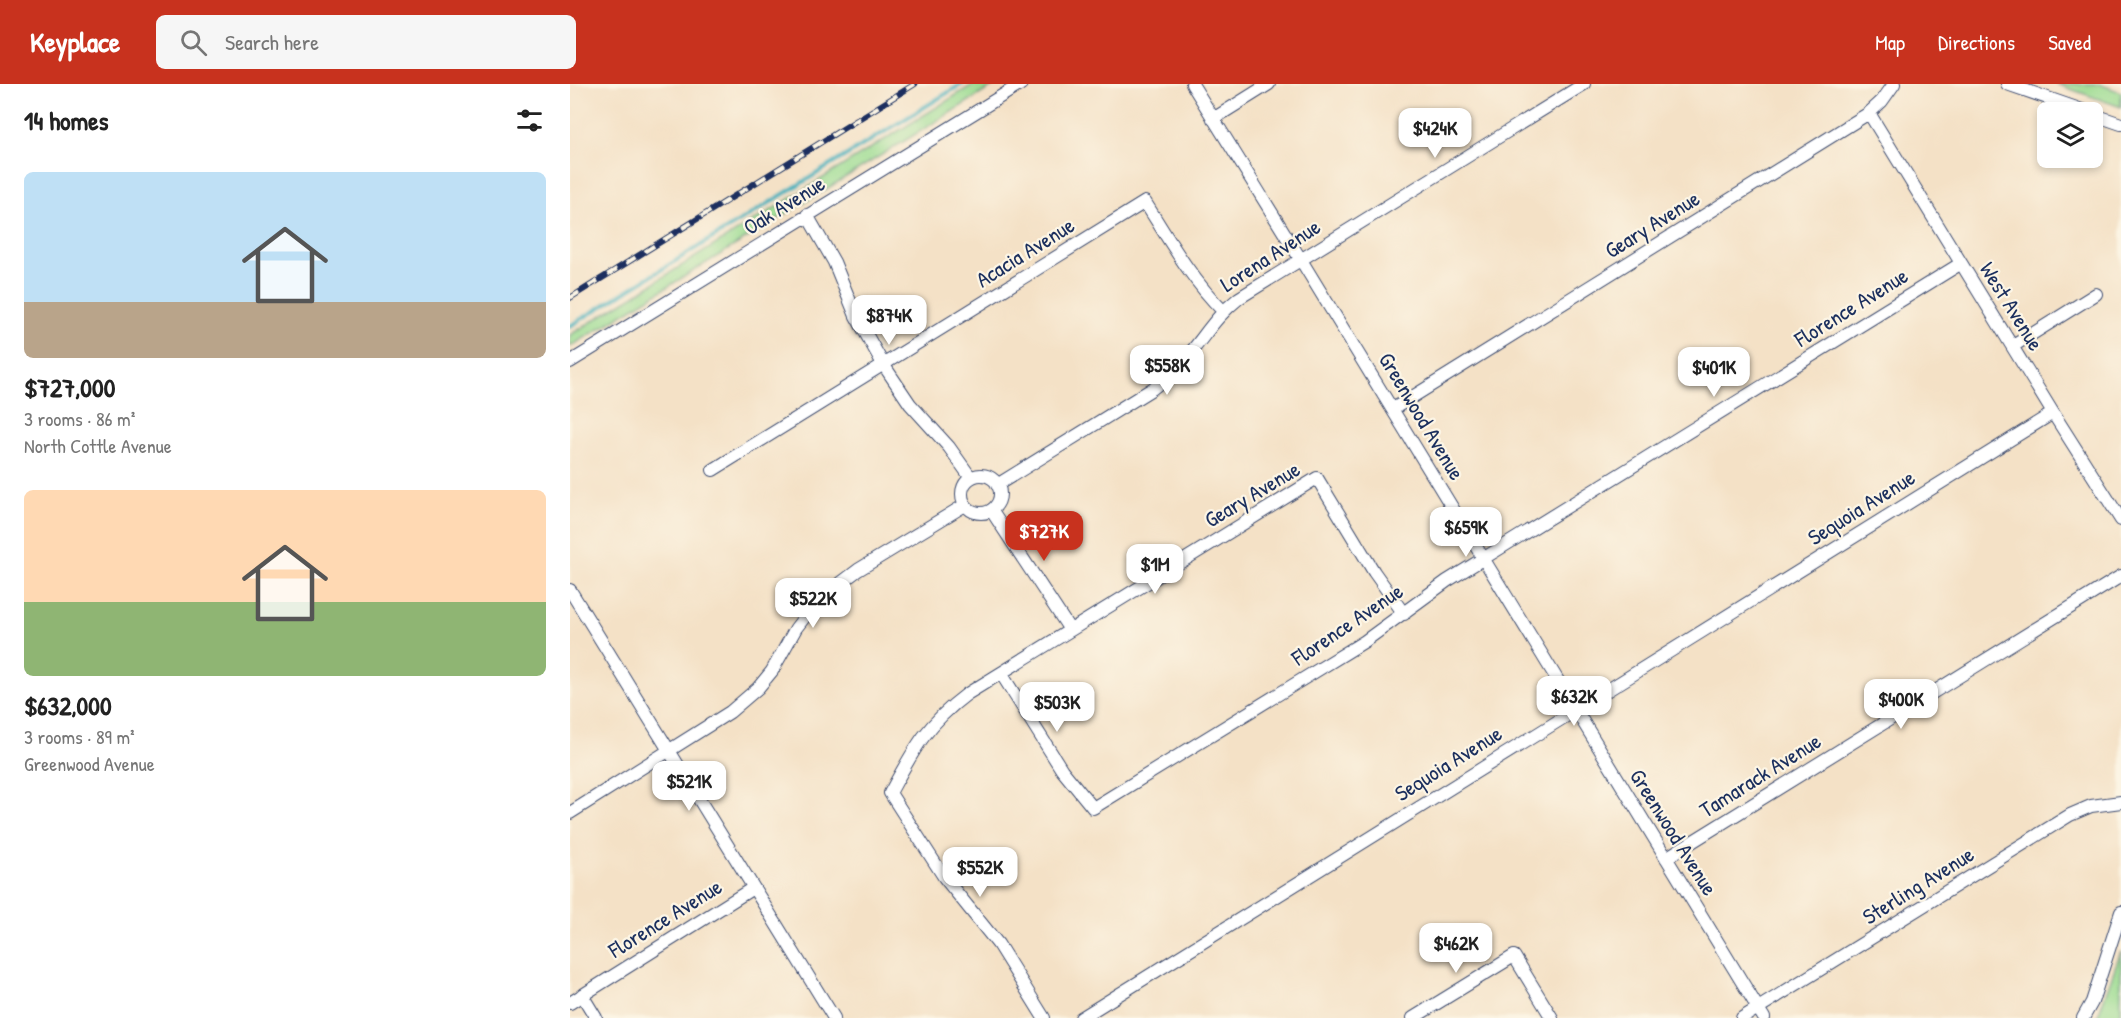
<!DOCTYPE html>
<html lang="en">
<head>
<meta charset="utf-8">
<style>
	:root { --surface:#fff; --page:#f6f6f6; --text:#222; --muted:#767676; --accent:#c8321e }
	body { margin:0; font-family:"Patrick Hand",sans-serif; background:var(--page); color:var(--text); height:100vh; display:flex; flex-direction:column; font-size:22px; white-space:nowrap }
	* { box-sizing:border-box; margin:0 }
	p { font-size:20px; color:var(--muted) }
	.icon { flex:none; width:33px; height:33px; fill:none; stroke:currentColor; stroke-width:2; stroke-linecap:round; stroke-linejoin:round }
	.map { position:relative; flex:1; overflow:hidden }
	.sheet { display:flex; flex-direction:column; background:var(--surface); width:570px }
	.sheet>* { flex:none }
	.buttons { position:absolute; left:1467px; top:18px; display:grid; gap:12px }
	.buttons a { display:grid; place-items:center; width:66px; height:66px; border-radius:9px; background:var(--surface); box-shadow:0 3px 9px #0003; font-size:30px }
	.price { position:absolute; translate:-50% -51px; padding:0 14px; border-radius:12px; background:#fff; color:#222; font-size:20px; line-height:39px; filter:drop-shadow(0 2px 3px #0008) }
	.price::after { content:''; position:absolute; left:50%; top:36px; width:18px; height:14px; margin-left:-9px; background:inherit; clip-path:polygon(0 0,100% 0,50% 100%) }
	.price.selected { background:var(--accent); color:#fff }
	ul { padding:0; list-style:none }
	li { display:grid; align-content:center; gap:12px; height:318px; padding:0 24px }
	li span { display:grid; place-items:center; height:186px; border-radius:9px; color:#555 }
	li>.icon { margin-inline-start:auto }
	span .icon { width:108px; height:108px; fill:#fffc; stroke-width:1 }
	li b { font-size:26px }
	h2 { display:flex; justify-content:space-between; align-items:center; height:72px; padding:0 24px; font-size:26px }
	header { display:flex; align-items:center; gap:36px; box-sizing:border-box; height:84px; padding:0 30px; background:var(--accent); color:#fff }
	header strong { font-size:28px }
	nav { display:flex; gap:33px; margin-inline-start:auto; font-size:21px }
	.search { width:420px; height:54px; background:var(--page); display:flex; align-items:center; gap:15px; box-sizing:border-box; padding:0 21px; border-radius:9px; color:var(--muted); font-size:22px }
	main { display:flex; flex:1; min-height:0 }
	.map>svg:first-child { display:block }
	.green { fill:#9bdb91; stroke:#5b8578; stroke-width:1.5 }
	.lines { fill:none; stroke-linecap:round; stroke-linejoin:round }
	.stream { stroke:#40afbc; stroke-width:4 }
	.minor-casing { stroke:#3c4a6e; stroke-width:14 }
	.minor { stroke:#fff; stroke-width:12 }
	.rail-casing { stroke:#1b2f5e; stroke-width:6 }
	.rail { stroke:#fcf5e5; stroke-width:4; stroke-dasharray:11; stroke-linecap:butt }
	.labels { text-anchor:middle; stroke-width:4.5; stroke-linejoin:round; paint-order:stroke }
	.street-label { font-size:22px; fill:#1b2f5e; stroke:#fcf5e5 }
</style>
</head>
<body>
<header>
<strong>Keyplace</strong>
<div class="search"><svg class="icon" aria-label="search" viewBox="0 0 24 24"><circle cx="10" cy="10" r="6"/><path d="M15 15l6 6"/></svg>Search here</div>
<nav><a>Map</a><a>Directions</a><a>Saved</a></nav>
</header>
<main>
<section class="sheet">
<h2>14 homes<svg class="icon" aria-label="filters" viewBox="0 0 24 24"><path d="M4 7h16M4 17h16"/><circle cx="9" cy="7" r="2"/><circle cx="15" cy="17" r="2"/></svg></h2>
<ul>
<li><span style="background:linear-gradient(#bfe0f5 70%,#b9a48a 0)"><svg class="icon" aria-label="home" viewBox="0 0 24 24"><path d="M3 11l9-7 9 7M6 9v11h12V9"/></svg></span><div><b>$727,000</b><p>3 rooms · 86 m²</p><p>North Cottle Avenue</p></div></li>
<li><span style="background:linear-gradient(#ffd9b3 60%,#8fb573 0)"><svg class="icon" aria-label="home" viewBox="0 0 24 24"><path d="M3 11l9-7 9 7M6 9v11h12V9"/></svg></span><div><b>$632,000</b><p>3 rooms · 89 m²</p><p>Greenwood Avenue</p></div></li>
</ul>
</section>
<div class="map">
<svg width="1551" height="934" viewBox="0 0 1551 934">
	<rect width="100%" height="100%" fill="#fcf5e5"/>
	<filter id="ink" filterUnits="userSpaceOnUse"><feTurbulence type="fractalNoise" baseFrequency=".0167" numOctaves="2"/><feDisplacementMap in="SourceGraphic" scale="12" xChannelSelector="R" yChannelSelector="G"/><feConvolveMatrix kernelMatrix="1 2 1 2 8 2 1 2 1" color-interpolation-filters="sRGB"/></filter>
	<filter id="wash" filterUnits="userSpaceOnUse"><feTurbulence type="fractalNoise" baseFrequency=".008" numOctaves="4" result="noise"/><feDisplacementMap in="SourceGraphic" scale="24" xChannelSelector="R" yChannelSelector="G"/><feGaussianBlur stdDeviation="1.35" result="paint"/><feColorMatrix in="noise" values="0 0 0 0 0 0 0 0 0 0 0 0 0 0 0 0 0 1.4 0 .05"/><feComposite in="paint" operator="in"/></filter>
	<g filter="url(#wash)">
		<rect width="100%" height="100%" fill="#f4e1c6"/>
		<path class="green" d="M404,0h23l-427,263v-12z
			M1486,0h43l22,8v15z
			M1551,867v61l-2,6h-22z"/>
		<g class="lines">
			<path class="stream" d="M0,242l392,-242"/>
		</g>
	</g>
	<g filter="url(#ink)">
		<g class="lines">
			<defs>
				<path id="minor" d="M622,0l109,176 463,758
					M1437,0l81,28
					M1299,29l184,300 68,107
					M1522,30l29,10
					M643,35l56,-35
					M237,131l27,47 22,54 27,48 27,40 39,43 22,31
					M1443,262l83,-52
					M0,278l451,-278
					M823,325l476,-296 13,-12 12,-17
					M143,386l432,-268c24,38 46,77 78,109
					M392 410a19 19 0 1 1 38 0a19 19 0 1 1-38 0Z
					M427,401l155,-96c12,-9 24,-19 34,-31 20,-23 28,-40 53,-60l345,-214
					M421,426l79,120
					M0,506l264,428
					M431,589l61,97 31,38 272,-167 82,-60 513,-317
					M0,729l160,-101 28,-24 14,-17 24,-43 21,-27 41,-31 107,-65
					M1096,774l455,-282
					M12,911l14,23
					M0,919l183,-115
					M474,934l-46,-74 -54,-67 -54,-84c24,-44 36,-68 77,-99l350,-216 57,94 30,42
					M511,934l972,-605
					M843,934l101,-62 38,62
					M1172,934l328,-203 21,-9 30,-4
					M1513,934l9,-16 29,-90"/>
			</defs>
			<use href="#minor" class="minor-casing"/>
			<use href="#minor" class="minor"/>
			<defs>
				<path id="rail" d="M0,214l345,-214"/>
			</defs>
			<use href="#rail" class="rail-casing"/>
			<use href="#rail" class="rail"/>
		</g>
	</g>
	<g class="labels">
		<g class="street-label">
			<text transform="translate(214 121) rotate(-32)" y="8">Oak Avenue</text>
			<text transform="translate(1082 140) rotate(-32)" y="8">Geary Avenue</text>
			<text transform="translate(455 168) rotate(-32)" y="8">Acacia Avenue</text>
			<text transform="translate(700 171) rotate(-33)" y="8">Lorena Avenue</text>
			<text transform="translate(1442 222) rotate(58)" y="8">West Avenue</text>
			<text transform="translate(1281 223) rotate(-32)" y="8">Florence Avenue</text>
			<text transform="translate(852 332) rotate(59)" y="8">Greenwood Avenue</text>
			<text transform="translate(682 410) rotate(-31)" y="8">Geary Avenue</text>
			<text transform="translate(1291 423) rotate(-32)" y="8">Sequoia Avenue</text>
			<text transform="translate(777 540) rotate(-34)" y="8">Florence Avenue</text>
			<text transform="translate(878 679) rotate(-32)" y="8">Sequoia Avenue</text>
			<text transform="translate(1190 691) rotate(-32)" y="8">Tamarack Avenue</text>
			<text transform="translate(1104 748) rotate(58)" y="8">Greenwood Avenue</text>
			<text transform="translate(1348 801) rotate(-32)" y="8">Sterling Avenue</text>
			<text transform="translate(95 834) rotate(-32)" y="8">Florence Avenue</text>
		</g>
	</g>
</svg>
<div class="buttons">
<a><svg class="icon" aria-label="layers" viewBox="0 0 24 24"><path d="M12 4l9 5-9 5-9-5zM3 14l9 5 9-5"/></svg></a>
</div>
<b class="price" style="left:865px;top:75px">$424K</b>
<b class="price" style="left:319px;top:262px">$874K</b>
<b class="price" style="left:597px;top:312px">$558K</b>
<b class="price" style="left:1144px;top:314px">$401K</b>
<b class="price" style="left:896px;top:474px">$659K</b>
<b class="price selected" style="left:474px;top:478px">$727K</b>
<b class="price" style="left:585px;top:511px">$1M</b>
<b class="price" style="left:243px;top:545px">$522K</b>
<b class="price" style="left:1004px;top:643px">$632K</b>
<b class="price" style="left:1331px;top:646px">$400K</b>
<b class="price" style="left:487px;top:649px">$503K</b>
<b class="price" style="left:119px;top:728px">$521K</b>
<b class="price" style="left:410px;top:814px">$552K</b>
<b class="price" style="left:886px;top:890px">$462K</b>
</div>
</main>
</body>
</html>
